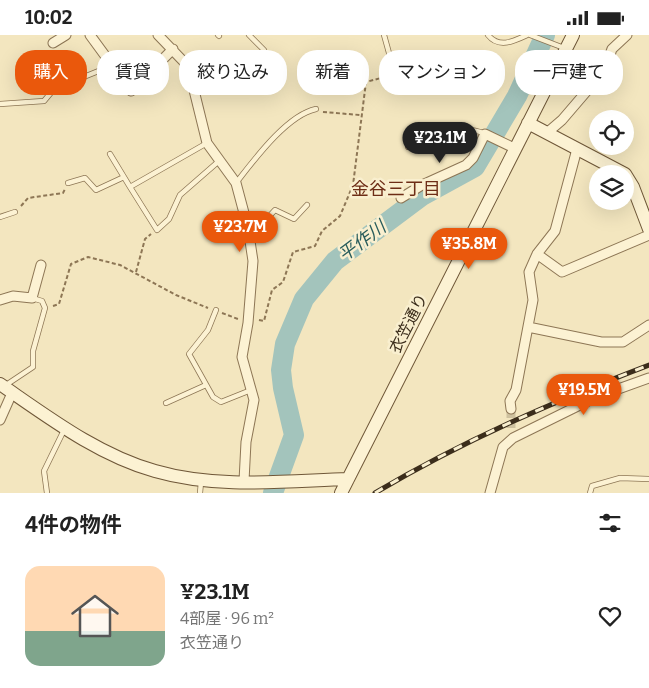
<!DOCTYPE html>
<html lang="ja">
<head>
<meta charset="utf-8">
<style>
	:root { --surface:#fff; --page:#f2f2f2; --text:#222; --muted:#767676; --line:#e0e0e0; --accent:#ea580c }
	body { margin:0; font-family:Bitter,"Noto Sans JP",serif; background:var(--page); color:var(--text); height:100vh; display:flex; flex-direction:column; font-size:19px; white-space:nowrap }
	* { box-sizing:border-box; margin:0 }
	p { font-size:16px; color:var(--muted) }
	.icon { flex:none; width:28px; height:28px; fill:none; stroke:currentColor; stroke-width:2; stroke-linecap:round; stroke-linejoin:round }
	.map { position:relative; height:458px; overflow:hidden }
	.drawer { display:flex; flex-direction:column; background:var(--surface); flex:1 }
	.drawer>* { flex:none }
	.banner { position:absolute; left:15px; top:15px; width:620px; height:45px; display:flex; gap:10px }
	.buttons { position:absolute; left:589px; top:75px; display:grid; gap:10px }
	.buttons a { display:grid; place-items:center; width:45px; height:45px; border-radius:50%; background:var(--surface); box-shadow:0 5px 20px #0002; font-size:25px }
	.price { position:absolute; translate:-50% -42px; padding:0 11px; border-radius:18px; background:var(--accent); color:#fff; font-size:16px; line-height:32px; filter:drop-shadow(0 1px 2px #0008) }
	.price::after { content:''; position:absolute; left:50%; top:30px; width:15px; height:11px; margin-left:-8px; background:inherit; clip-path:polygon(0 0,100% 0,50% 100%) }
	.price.selected { background:#222; color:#fff }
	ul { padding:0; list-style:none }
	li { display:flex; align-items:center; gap:15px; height:125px; padding:0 25px }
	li+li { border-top:1px solid var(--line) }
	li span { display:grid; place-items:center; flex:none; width:140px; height:100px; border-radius:15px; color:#555 }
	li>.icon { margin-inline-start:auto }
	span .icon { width:60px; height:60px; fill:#fffc; stroke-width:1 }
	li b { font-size:21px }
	h2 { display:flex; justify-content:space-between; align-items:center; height:60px; padding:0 25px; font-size:21px }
	.tag { padding:0 18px; border-radius:20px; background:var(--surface); box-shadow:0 5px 20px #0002; font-size:18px; line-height:45px }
	.tag.selected { background:var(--accent); color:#fff }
	.status { display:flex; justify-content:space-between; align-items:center; height:35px; padding:0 25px; background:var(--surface); direction:ltr }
	.status svg { height:14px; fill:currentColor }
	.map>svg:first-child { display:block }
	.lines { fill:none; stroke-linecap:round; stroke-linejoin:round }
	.river { stroke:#a3c4bc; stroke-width:20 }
	.street-tunnel { stroke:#cec19e; stroke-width:9; stroke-dasharray:9 4.5; stroke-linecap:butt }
	.lane-casing { stroke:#8d7655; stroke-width:6 }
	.street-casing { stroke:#8d7655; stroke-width:11 }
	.secondary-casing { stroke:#6f5738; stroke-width:14 }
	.path { stroke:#8d7655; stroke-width:2; stroke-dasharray:4 2.5; stroke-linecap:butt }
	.lane { stroke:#fcf2d3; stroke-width:4.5 }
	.street { stroke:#fcf2d3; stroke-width:9 }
	.secondary { stroke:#fcf2d3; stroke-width:12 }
	.rail-casing { stroke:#3b2d1b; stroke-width:5 }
	.rail { stroke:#f9efcf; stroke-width:3; stroke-dasharray:9; stroke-linecap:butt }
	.labels { text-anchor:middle; stroke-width:5; stroke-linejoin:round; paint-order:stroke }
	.street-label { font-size:16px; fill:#3b2d1b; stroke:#f9efcf }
	.neighbourhood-label { font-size:18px; fill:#6d2d16; stroke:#f9efcf }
	.water-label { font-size:18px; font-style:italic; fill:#295d5c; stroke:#f9efcf }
</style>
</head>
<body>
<div class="status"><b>10:02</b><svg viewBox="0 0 49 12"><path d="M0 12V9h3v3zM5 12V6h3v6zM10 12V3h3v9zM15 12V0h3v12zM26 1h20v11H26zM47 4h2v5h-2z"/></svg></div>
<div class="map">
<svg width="649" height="458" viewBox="0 0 649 458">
	<rect width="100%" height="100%" fill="#f3e6bf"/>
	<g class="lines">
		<path class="river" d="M273,458l21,-58 -11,-47 -2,-18 4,-26 19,-45 31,-38 87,-65 53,-29 42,-71 28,-61"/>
		<path class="street-tunnel" d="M511,374v19"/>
		<defs>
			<path id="lane" d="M218,0l1,1
				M249,0l15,15
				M384,0l5,18
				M488,0c11,14 26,6 39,0
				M530,0l34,13
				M191,43l45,-13
				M0,69l44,-3 10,-12 47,-19 14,1
				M408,112c24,-10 51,-25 77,-13
				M110,119l20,33 77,-44
				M68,148l17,-5 11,12 28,-13
				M236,148c18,-23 51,-68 80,-74
				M130,152l27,43 12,-11 11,-24 39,-34
				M0,182l15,-5
				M248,193l13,-3 14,-15 19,9 13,-14
				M216,275l-8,20 -19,24 24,43 8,5 30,-12
				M6,350l27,-18v-16l12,-43 -3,-7 -10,-3
				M166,368l40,-18
				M47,458l-3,-22 20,-41
				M200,458l1,-11
				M590,458l2,-7 28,-8 29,1"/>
			<path id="street" d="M90,0l41,56 42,-42
				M158,0l26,27 6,12 17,69 29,40 12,45 5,33 -5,62 -6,34 12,43 -8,42 -2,39
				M53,8l13,-8
				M548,97l14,-12 42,-49 8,-22 15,-14
				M401,163l21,-13 44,-20 7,-7 12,-24 29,14
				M537,219l25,18 87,-37
				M0,265l13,-4 19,2 9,-33
				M528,292l73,15h22l26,-17
				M511,374l-1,-8 6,-11 17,-90 -4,-28 8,-18 18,-23 22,-82
				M0,385l12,-27
				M490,458l13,-46 10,-9 83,-41 53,-19"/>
			<path id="secondary" d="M528,88l97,51
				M625,139l8,13 16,42
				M0,349c48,33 98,71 155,87 62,18 130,10 193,8
				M341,458l232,-458"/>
		</defs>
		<use href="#lane" class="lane-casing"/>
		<use href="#street" class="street-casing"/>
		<use href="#secondary" class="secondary-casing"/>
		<path class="path" d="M323,77l37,3
			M21,171l7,-8 35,-5 2,-4
			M136,237l9,-33 6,-5
			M53,271l6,-2 12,-40 17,-7 32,8 56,30 32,13
			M222,278l16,6
			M259,285l5,1 8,-31 11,-8 10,-30 22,-6 7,-15 18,-15 13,-31 13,-103 26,-7 -2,-15"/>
		<use href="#lane" class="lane"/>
		<use href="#street" class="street"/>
		<use href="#secondary" class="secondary"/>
		<defs>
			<path id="rail" d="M375,458c87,-52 180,-92 274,-128"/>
		</defs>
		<use href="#rail" class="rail-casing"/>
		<use href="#rail" class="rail"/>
	</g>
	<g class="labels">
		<g class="street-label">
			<text transform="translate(408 288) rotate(-63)" y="6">衣笠通り</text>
		</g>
		<g class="neighbourhood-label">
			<text x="396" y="160">金谷三丁目</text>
		</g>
		<g class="water-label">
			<text transform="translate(362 206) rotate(-37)" y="6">平作川</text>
		</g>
	</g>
</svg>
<div class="buttons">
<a><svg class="icon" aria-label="locate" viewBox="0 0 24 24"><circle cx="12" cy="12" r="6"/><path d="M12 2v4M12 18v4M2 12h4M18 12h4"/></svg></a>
<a><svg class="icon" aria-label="layers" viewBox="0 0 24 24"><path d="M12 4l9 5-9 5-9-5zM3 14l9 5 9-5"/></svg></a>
</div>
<b class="price selected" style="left:440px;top:129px">¥23.1M</b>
<b class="price" style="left:240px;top:218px">¥23.7M</b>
<b class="price" style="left:469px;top:235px">¥35.8M</b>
<b class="price" style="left:584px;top:381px">¥19.5M</b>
<div class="banner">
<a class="tag selected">購入</a>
<a class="tag">賃貸</a>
<a class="tag">絞り込み</a>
<a class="tag">新着</a>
<a class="tag">マンション</a>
<a class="tag">一戸建て</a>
</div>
</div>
<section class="drawer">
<h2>4件の物件<svg class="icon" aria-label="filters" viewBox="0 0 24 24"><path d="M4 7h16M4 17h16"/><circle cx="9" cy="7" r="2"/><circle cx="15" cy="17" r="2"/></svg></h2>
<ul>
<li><span style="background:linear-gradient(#ffd9b3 65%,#7fa58c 0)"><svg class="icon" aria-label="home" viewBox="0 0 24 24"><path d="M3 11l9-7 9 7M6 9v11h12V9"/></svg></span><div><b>¥23.1M</b><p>4部屋 · 96 m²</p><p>衣笠通り</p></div><svg class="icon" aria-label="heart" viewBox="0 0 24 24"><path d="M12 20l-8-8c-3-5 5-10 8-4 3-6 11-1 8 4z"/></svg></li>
</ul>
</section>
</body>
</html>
